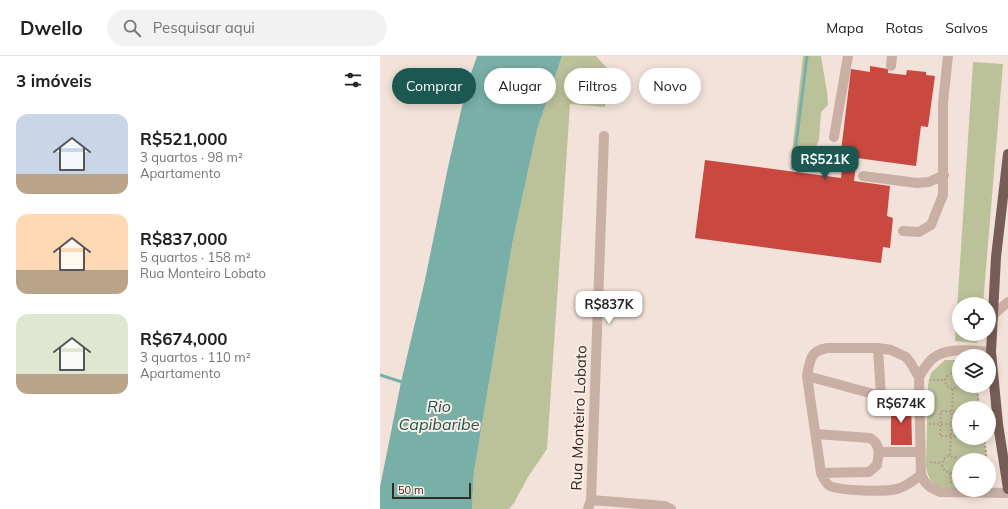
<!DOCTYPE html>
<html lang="pt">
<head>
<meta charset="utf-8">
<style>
	:root { --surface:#fff; --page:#f2f2f2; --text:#202124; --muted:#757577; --line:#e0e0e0; --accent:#1b5851 }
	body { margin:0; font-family:Mulish,sans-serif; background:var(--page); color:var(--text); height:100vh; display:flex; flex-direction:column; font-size:15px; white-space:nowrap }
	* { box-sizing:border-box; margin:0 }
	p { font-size:13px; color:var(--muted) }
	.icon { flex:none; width:22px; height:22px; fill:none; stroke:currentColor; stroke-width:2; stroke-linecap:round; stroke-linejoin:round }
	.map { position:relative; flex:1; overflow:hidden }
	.drawer { display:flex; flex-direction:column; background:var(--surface); width:380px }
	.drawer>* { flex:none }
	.top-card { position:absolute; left:12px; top:12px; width:380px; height:36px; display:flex; gap:8px }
	.fabs { position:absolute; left:572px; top:241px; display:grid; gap:8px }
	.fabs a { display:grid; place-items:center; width:44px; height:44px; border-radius:50%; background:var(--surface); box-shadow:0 2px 10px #0003; font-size:20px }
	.scale { position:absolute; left:12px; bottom:10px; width:79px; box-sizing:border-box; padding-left:4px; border:2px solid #362927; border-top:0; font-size:11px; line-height:14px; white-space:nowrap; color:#362927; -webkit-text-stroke:3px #faede6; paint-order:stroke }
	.price { position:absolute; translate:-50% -34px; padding:0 9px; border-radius:8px; background:#fff; color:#222; font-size:13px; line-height:26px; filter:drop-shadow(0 1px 2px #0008) }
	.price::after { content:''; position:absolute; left:50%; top:24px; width:12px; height:9px; margin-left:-6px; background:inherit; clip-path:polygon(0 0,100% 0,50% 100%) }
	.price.current { background:var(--accent); color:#fff }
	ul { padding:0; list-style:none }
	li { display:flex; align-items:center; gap:12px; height:100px; padding:0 16px }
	li span { display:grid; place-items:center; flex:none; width:112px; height:80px; border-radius:12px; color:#555 }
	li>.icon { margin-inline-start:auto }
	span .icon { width:48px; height:48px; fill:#fffc; stroke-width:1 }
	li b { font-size:17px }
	h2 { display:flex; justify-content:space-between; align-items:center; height:48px; padding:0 16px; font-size:17px }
	.chip { padding:0 14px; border-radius:18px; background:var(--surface); box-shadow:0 2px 10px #0003; font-size:14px; line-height:36px }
	.chip.current { background:var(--accent); color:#fff }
	header { display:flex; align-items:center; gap:24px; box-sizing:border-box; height:56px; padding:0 20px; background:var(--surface); border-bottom:1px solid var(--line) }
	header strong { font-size:19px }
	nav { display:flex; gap:22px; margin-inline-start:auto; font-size:14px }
	.search { width:280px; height:36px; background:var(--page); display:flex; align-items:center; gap:10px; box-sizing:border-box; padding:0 14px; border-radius:22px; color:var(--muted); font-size:15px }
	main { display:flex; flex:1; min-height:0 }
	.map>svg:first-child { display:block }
	.green { fill:#bbc199 }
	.water { fill:#78b0a8 }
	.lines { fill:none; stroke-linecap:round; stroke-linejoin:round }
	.stream { stroke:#78b0a8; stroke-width:3 }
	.building { fill:#c94840 }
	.path { stroke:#b6998f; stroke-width:2; stroke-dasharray:2 2; stroke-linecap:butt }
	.minor { stroke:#caafa5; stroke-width:10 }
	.major { stroke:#785c57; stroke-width:10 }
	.labels { text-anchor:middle; stroke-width:4; stroke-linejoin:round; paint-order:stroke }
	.street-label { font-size:15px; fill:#362927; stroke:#faede6 }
	.water-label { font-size:16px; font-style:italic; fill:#1b5851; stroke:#faede6 }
</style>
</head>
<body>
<header>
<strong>Dwello</strong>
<div class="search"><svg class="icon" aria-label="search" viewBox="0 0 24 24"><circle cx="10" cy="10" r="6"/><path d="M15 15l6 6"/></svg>Pesquisar aqui</div>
<nav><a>Mapa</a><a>Rotas</a><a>Salvos</a></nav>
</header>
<main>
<section class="drawer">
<h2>3 imóveis<svg class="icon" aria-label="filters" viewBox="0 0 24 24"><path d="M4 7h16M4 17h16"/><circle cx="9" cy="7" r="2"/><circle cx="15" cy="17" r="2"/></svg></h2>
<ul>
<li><span style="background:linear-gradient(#c9d6e8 75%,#b9a48a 0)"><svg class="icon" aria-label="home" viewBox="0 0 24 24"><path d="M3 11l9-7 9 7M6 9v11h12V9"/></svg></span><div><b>R$521,000</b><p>3 quartos · 98 m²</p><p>Apartamento</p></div></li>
<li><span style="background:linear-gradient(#ffd9b3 70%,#b9a48a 0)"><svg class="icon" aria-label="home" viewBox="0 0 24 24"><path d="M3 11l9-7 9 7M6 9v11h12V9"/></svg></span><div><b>R$837,000</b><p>5 quartos · 158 m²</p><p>Rua Monteiro Lobato</p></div></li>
<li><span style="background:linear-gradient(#dfe7d0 75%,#b9a48a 0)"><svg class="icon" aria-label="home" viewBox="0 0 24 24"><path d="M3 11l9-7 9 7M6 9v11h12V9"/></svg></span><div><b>R$674,000</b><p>3 quartos · 110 m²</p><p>Apartamento</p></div></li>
</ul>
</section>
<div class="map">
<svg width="628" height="453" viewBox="0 0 628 453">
	<rect width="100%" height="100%" fill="#f2e2d9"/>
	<path class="green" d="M182,0h34l11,12 -2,39 -35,-3 -23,345 -19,28 -14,26 -5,6h-37l2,-37 39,-232 24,-110z
		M423,0h18l6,36 1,13 -7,7 -2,28 -6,14 -17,11v4h-6z
		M593,6l30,2 -20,240h-24v30h21v6l-4,3 -21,-2z
		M565,304h14v26h18l3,22h-21v30h25l3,22h-28v29c-19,0 -30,-2 -33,-23l2,-81 3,-12z"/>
	<path class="water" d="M97,0h85l-25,74 -24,110 -39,232 -2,37h-92v-22l21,-105 24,-102 23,-113 19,-82z"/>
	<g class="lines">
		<path class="stream" d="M413,113l14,-113
			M0,319l25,8"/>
	</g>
	<path class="building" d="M490,10l18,3v4l18,2 1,-5 19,2v3l9,1 -7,51 -7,-1 -5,40 -59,-8 -3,23 36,5 -3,30 6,2 -3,30 -7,-1 -2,16 -186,-25 10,-78 136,18 2,-19h-3l11,-90 19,3z
		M511,346h20l1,43h-21z"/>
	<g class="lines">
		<path class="path" d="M574,304v13
			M579,320c-12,-9 -21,9 -6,13l7,-3
			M549,324h16
			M597,330l2,22
			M579,356l-18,-1 -1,25h19
			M549,368h30
			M604,382l3,22
			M570,399l3,-66
			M579,405l-4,-4 -8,-1c-13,10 4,25 12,11
			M550,406l12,1
			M609,413l2,14
			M570,417l1,10"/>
		<path class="minor" d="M511,10l1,-10
			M454,81l14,-81
			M483,120l54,7 12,-1 15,-7
			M523,175l16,1 12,-7 12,-30v-92l5,-47
			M614,258l14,-12
			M498,292l3,48
			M427,320l74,20 24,-1 14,3
			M539,321c4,-7 8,-13 13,-18 15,-13 42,-8 59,-7
			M436,378l54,4c11,6 9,17 7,27l-8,7 -48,1
			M499,396h41
			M541,419c-7,5 -15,12 -24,14 -13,3 -55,2 -67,-3 -5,-3 -7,-9 -9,-13l-14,-97c3,-16 3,-25 20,-28h51l13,2 15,7 4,5 9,15 2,98 4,7 5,5 10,5 68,1
			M211,444l74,6 6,3
			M208,453l3,-9 13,-364"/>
		<path class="major" d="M628,98l-12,103 -5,95 7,72 10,65"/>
	</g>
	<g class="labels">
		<g class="street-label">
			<text transform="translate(199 362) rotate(-88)" y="5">Rua Monteiro Lobato</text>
		</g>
		<g class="water-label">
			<text x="59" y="356">Rio<tspan x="59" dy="18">Capibaribe</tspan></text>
		</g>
	</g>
</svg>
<div class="fabs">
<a><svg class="icon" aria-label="locate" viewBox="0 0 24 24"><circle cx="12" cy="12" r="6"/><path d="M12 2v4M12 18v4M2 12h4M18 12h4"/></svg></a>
<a><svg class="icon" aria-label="layers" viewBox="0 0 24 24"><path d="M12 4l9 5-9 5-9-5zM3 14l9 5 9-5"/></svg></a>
<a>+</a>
<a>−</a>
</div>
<div class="scale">50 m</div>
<b class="price current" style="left:445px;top:124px">R$521K</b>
<b class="price" style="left:229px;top:269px">R$837K</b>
<b class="price" style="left:521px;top:368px">R$674K</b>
<div class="top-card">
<a class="chip current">Comprar</a>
<a class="chip">Alugar</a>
<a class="chip">Filtros</a>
<a class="chip">Novo</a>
</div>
</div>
</main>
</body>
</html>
